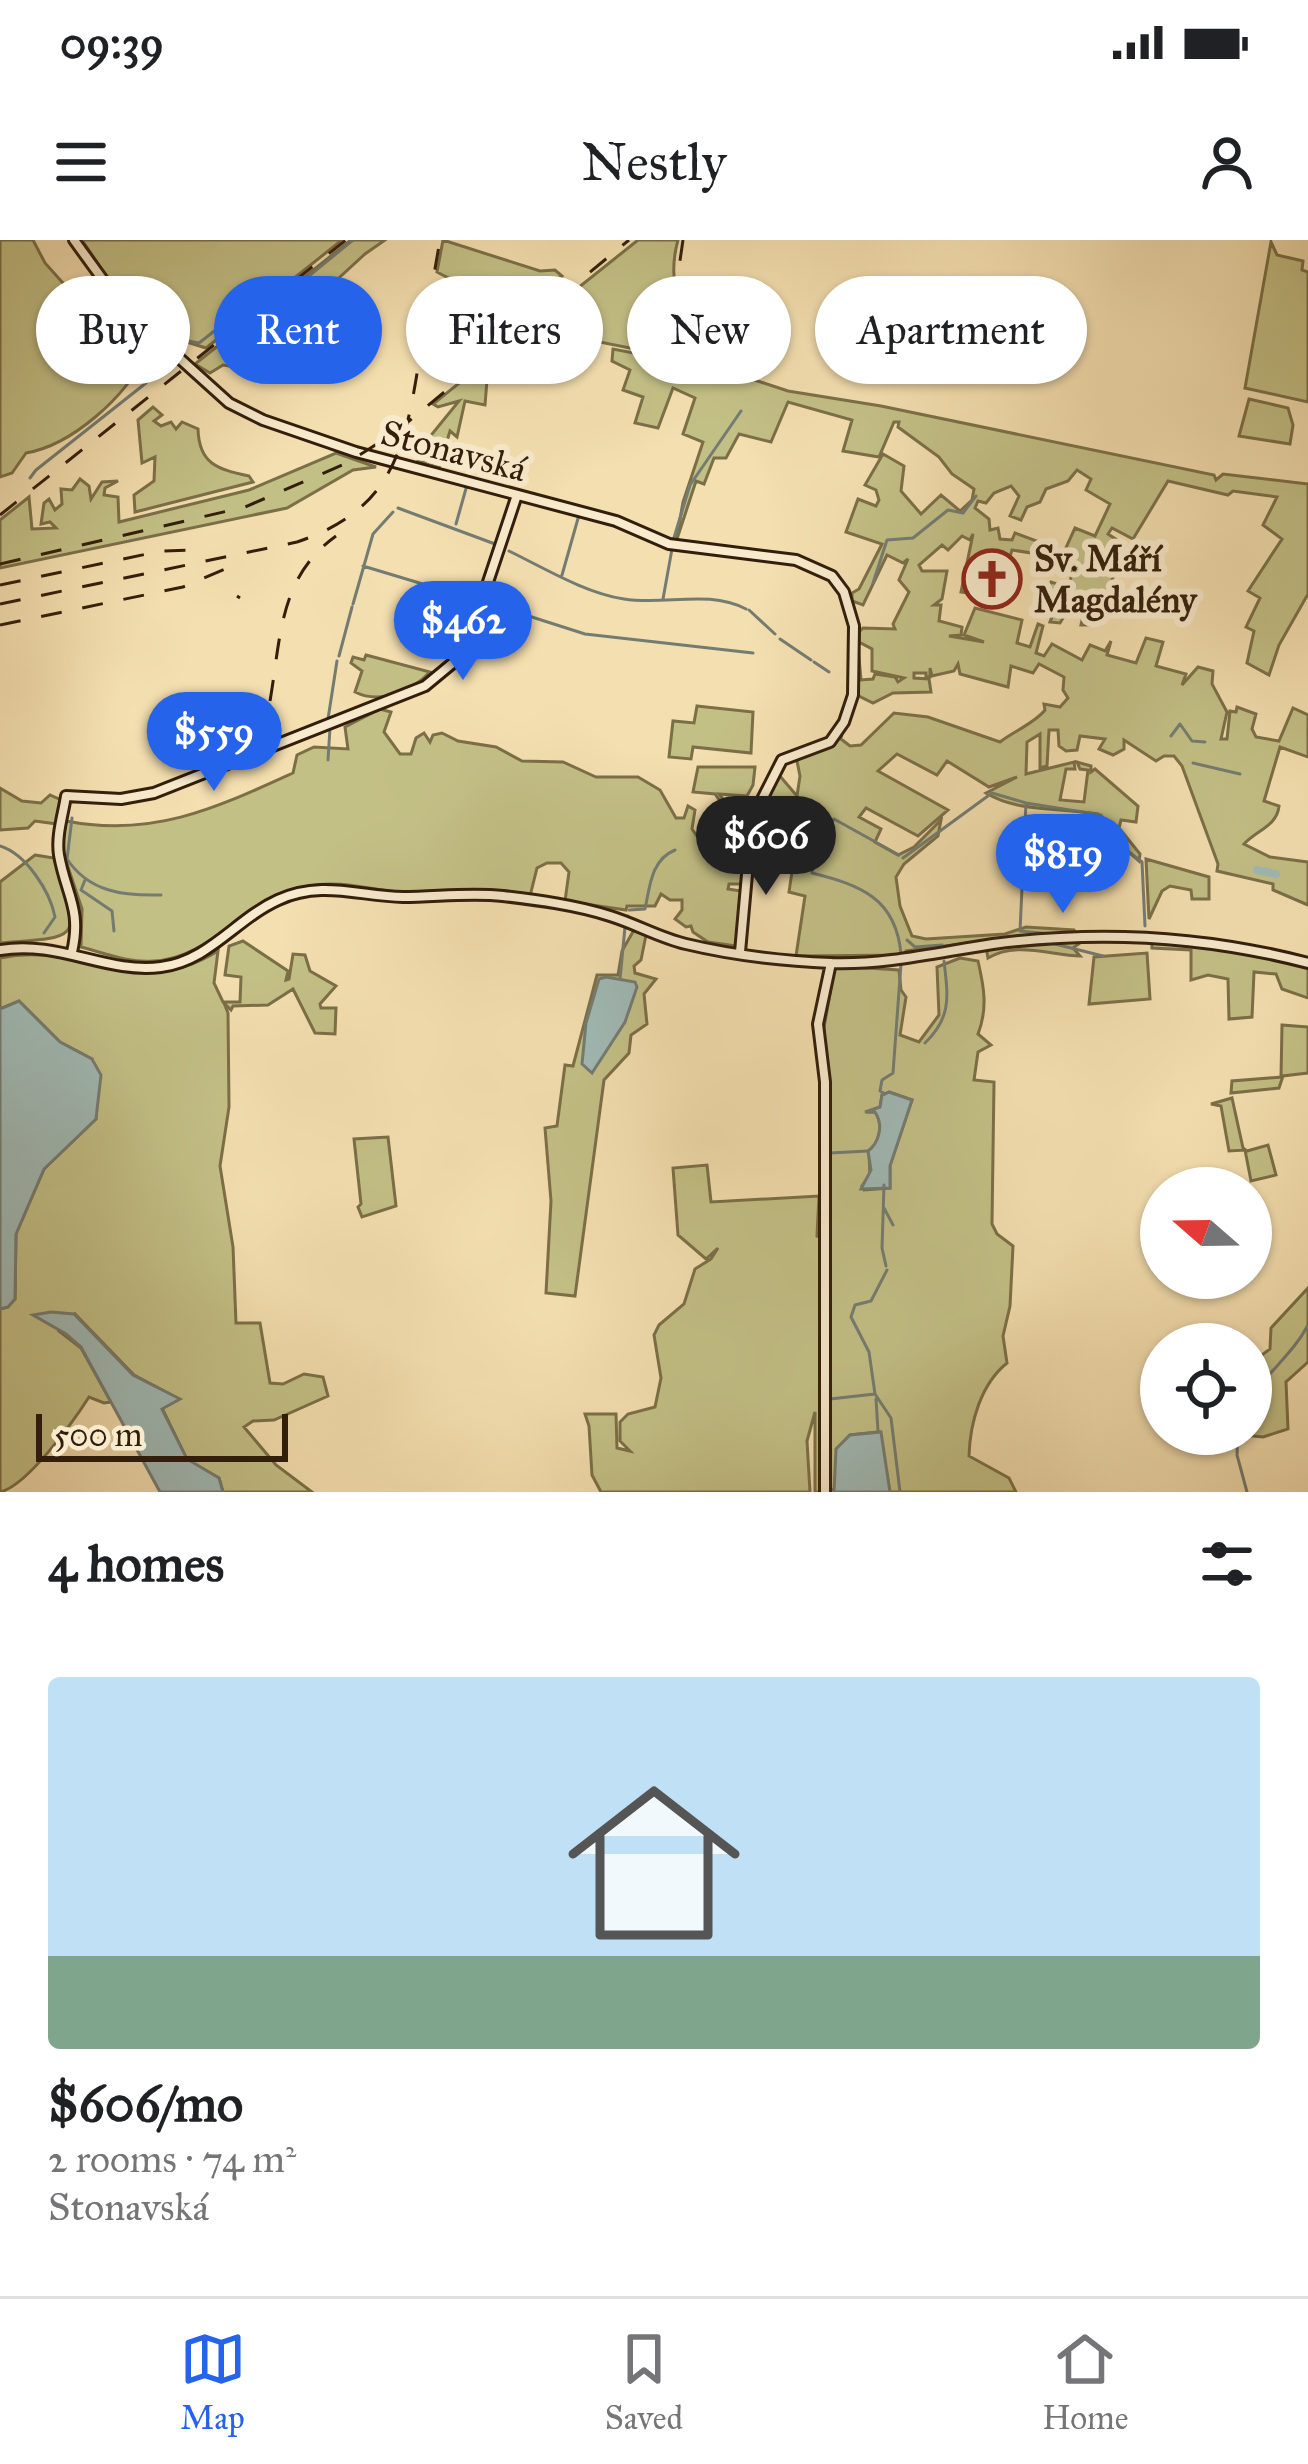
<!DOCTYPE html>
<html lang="en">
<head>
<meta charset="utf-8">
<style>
	:root { --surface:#fff; --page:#f6f6f6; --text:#202124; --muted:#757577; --line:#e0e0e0; --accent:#2563eb }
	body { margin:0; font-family:"IM FELL Great Primer",serif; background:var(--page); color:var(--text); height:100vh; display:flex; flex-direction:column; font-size:45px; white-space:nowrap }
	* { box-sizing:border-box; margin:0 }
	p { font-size:39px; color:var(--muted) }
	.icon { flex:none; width:66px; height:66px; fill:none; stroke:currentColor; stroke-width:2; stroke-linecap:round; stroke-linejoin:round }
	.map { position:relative; height:1252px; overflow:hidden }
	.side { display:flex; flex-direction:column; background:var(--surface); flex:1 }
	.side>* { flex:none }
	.guide { position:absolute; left:36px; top:36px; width:1236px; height:108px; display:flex; gap:24px }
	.needle { width:78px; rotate:290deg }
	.fabs { position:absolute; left:1140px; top:927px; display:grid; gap:24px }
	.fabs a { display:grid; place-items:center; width:132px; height:132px; border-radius:50%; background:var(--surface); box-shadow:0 3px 9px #0004; font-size:60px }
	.scale { position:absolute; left:36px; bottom:30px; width:252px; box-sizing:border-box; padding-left:12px; border:6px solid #331e0b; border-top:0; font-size:33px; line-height:42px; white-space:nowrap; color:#331e0b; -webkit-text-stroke:9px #f8eacc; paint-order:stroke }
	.price { position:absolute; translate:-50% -102px; padding:0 27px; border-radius:42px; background:var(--accent); color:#fff; font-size:39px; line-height:78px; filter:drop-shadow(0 3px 6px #0008) }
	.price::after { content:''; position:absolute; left:50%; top:72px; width:36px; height:27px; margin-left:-18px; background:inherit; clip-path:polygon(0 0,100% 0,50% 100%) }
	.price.on { background:#222; color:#fff }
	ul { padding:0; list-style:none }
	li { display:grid; align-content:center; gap:24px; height:636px; padding:0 48px }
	li span { display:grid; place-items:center; height:372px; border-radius:12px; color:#555 }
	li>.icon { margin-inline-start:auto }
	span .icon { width:216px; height:216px; fill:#fffc; stroke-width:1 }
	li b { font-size:51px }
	h2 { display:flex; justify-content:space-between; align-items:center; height:144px; padding:0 48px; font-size:51px }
	.pill { padding:0 42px; border-radius:54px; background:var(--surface); box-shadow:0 3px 9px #0004; font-size:42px; line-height:108px }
	.pill.on { background:var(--accent); color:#fff }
	.status { display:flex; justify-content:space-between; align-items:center; height:84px; padding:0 60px; background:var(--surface); direction:ltr }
	.status svg { height:33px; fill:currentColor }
	header { display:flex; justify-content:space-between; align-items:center; height:156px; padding:0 48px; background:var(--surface); font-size:54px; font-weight:600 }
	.tabs { display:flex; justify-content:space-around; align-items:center; height:168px; border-top:3px solid var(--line); background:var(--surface); font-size:33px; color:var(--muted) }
	.tabs a { display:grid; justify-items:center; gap:6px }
	.tabs .on { color:var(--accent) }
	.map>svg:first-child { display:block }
	.green { fill:#c3c086; stroke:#7b6f48; stroke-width:3; fill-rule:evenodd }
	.water { fill:#a0bab6; stroke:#747c72; stroke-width:3 }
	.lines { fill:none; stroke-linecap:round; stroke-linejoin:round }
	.stream { stroke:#747c72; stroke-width:3 }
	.river { stroke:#a0bab6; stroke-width:8 }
	.secondary-casing { stroke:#331e0b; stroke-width:14 }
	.secondary { stroke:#f8eacc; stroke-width:8 }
	.rail { stroke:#331e0b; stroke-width:3; stroke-dasharray:21 21; stroke-linecap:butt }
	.labels { text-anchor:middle; stroke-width:12; stroke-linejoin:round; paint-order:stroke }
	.street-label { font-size:36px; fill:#331e0b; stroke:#f8eacc }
	.poi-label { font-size:36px; font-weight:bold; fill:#331e0b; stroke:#f8eacc; text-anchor:start }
</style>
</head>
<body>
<div class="status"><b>09:39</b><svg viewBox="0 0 49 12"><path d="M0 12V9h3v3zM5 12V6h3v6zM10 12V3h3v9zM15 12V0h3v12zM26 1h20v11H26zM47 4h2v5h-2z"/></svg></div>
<header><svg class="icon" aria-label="menu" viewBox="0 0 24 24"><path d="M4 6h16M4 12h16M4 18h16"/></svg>Nestly<svg class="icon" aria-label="person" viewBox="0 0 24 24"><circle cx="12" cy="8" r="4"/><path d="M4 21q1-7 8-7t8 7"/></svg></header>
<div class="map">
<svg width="1308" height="1252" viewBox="0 0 1308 1252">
	<rect width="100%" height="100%" fill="#f4dfb0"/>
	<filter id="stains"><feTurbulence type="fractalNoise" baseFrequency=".00167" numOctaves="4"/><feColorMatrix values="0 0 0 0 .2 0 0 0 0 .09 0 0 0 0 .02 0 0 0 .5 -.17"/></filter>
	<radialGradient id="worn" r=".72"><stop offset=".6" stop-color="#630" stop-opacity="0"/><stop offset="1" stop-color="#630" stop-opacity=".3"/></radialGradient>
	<path class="green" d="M0,0h33l12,23 34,38 19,9 47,45c-19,42 -73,90 -119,98l-14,20 -12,4z
		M82,0h260l-136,108 -42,-13 -53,-52z
		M351,0h34l-20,14 -124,114 -18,-3 -13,8 -15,-9z
		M443,0l97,31 15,-1 7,6 -45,36h-6c-22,-21 -48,-25 -74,-40z
		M638,0h40c-12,42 3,77 20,116l-4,4 94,31 93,15 333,69 2,5 7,-6 85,10v110l-29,51 -10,30 -22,-12 7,-32 -8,-4 14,-29 -12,-7 34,-52 -19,-14 14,-28 -44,-6 -5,4 -60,-14 -35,58 -21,-11 -4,6 20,13 -13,18 2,3 -24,57h-12l4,-19 -12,-4 -13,21 -10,-1 8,-20 -13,-6 6,-14 16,5 6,-14 -15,-8 17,-37 20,8 15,-32 -24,-14 5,-11 -14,-9 -9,11 -22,8 -6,13 -13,5 -6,13 -11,-4 9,-20 -8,-10 -17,7 -8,10 -8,-2 -3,7 14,11 1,11 8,-2 2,11 12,1 3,-7 46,17 -3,7 -46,-7 -14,47 -4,-1 4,-31 -10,3 -4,22 -10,4 -13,-2 12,-58 -3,6 -8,-4 -14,14 -6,-5 -23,20 3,6h25l-5,28 -8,6h7l-2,16 23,6 -1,8 -12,1 35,6 -20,-7 11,-27 47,12 -5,23 13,4 8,-23 5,2 -7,27 8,3 8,-12 30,16 8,-15 15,6 6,-10 -4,14 29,8 10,-25 17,4 -7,24 30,8 -4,11 16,-18 15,4 -1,13 15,28 -6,27h6l3,-28 6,1 1,-5 19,7 -4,15 4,8 23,4 14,-33 15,7v42l-28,-10 -16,54 15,5c-2,20 -22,24 -35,38l26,13 38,5v43l-35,-15v-6l-56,-13 1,-7 -36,-98 -8,-10h-10l-8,5 -32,-21v9l-11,6 -14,-6 6,-10 -25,-3 -3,14 -11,1 -7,-5 -1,-16h-9l-2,36 -7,2v-34l-13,8 -1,32 48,-12 1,7h-9l-6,31 24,2 4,-32 -8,-1 -3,-7 14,4v6l4,-3 43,37 -2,16 -15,-2 -2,8 21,26 -1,7 -24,-21 -17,-26c-38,-7 -79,-1 -112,-21l31,-16 -28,10 -42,-26 -10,14 -40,-21 -19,17 70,39 -30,26 -52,-28 -7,9 22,12 -6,13 23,13 16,-8 27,-27 -3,16 -34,28 -8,13 4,29 12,30 14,3 79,-5 21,-7 48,3 6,13 -7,5 7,8c-30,-1 -64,-15 -92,2l-3,-17 -79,10 -2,4 -108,1 9,-60 -16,-4 4,-27 -22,-1 -20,-8 2,-12 14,9 23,-14 -30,-9 -7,4 3,-14 23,-45 18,21 3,-20 -4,-20 36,-11 10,-13 -1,7 9,7 11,-1 33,-32 34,4 72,25c14,-11 35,-19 45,-32l-1,-6 16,3 8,-9 -5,-8 1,-13 -25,-13 -6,9 -22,-7 -3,21 -48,-13 -2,-10 -4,7 -22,5 -2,-8v9h-4v-4h-12v5l15,1 2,13 -38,1 -20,10 -18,-9 3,-47 3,33 12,-1 2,-5 20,3 3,5 6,-4 -32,-7v-22l-13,-7v-10l4,-4 32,1 -2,-5 16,-32 -10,-12 9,-21 -5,4 -16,-8 -24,50 -11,-4v-8l7,-4 23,-45 -36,-12 12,-33 18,7 3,-6 -3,-10 -11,-5 18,-31 21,12 -3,25 20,23 20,-19 19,16 12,-11 2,-11 -22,-15 -13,-17 -41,-30 1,-5h-5l-15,35 -36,-6 9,-31 -64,-18 -17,40 -32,-8 -13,24h-12l-10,26 -8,-3 -20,61 7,-40 20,-60 -20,-8 12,-36 -22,-10 -15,40 -23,-5 8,-26 -20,-7 7,-20 -18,-9 1,-12 62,12 10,-2 -105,-21 4,8 -45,5 -52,29 -2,25 -20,-4 -8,36 -7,-6 -11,37 -21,-7 1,-11 40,-49 -21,6 -5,-3z
		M1271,2l6,13 26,6 -1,9 6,2v130l-63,-14z
		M1249,159l39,9 5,17 -3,19 -51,-8z
		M153,167l9,8 -8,6 7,5 10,-4 5,7 6,-7 16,7c1,35 19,40 51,47l4,6 -118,30 -1,-17 20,-14 1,-24 -13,6 -4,-43z
		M336,213l40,14 -23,3 -66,38 -287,60v-48l29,-23 3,32 24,-1 -6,-6 -9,2 3,-21 5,-4 6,11 7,-6 -1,-15 11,1 8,-11 9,7 2,13 11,-17 16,-1 -13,7 -1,7 14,2 1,25 130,-32z
		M366,415l64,17c-20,21 -51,32 -75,20l7,-21 -11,-8 2,-6 11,3z
		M697,466l56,6 -2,41 -58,-6 -2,12 -22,-2 4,-36 21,2z
		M380,469l11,3 -7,20 16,22h11l5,-16 8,-5 6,9 3,-7 9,-2 16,8 38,6 26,14 41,1 33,15h42l22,13 16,28h8l4,-12 7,4 -3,19 5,7 18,1 8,-9 4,3 9,-7 -21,-30 -22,-2 5,-25h57l-2,18 -6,11 -28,-2 10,13 19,4 -2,29 -10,1 -5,9 13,-5 -3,39h-12l-1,5 13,2 -5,55 -28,-4 -15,-10 -2,-6 -5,1 -11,-8 7,-9v-10h-12l-9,-6 -6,12h-28l-1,4 -61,-9 4,-29 -8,-9h-14l-10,5 -7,28c-41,-6 -80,-1 -120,-3 -33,-1 -68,-14 -101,-7 -62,13 -99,73 -156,75 -24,2 -49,-8 -72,-14l1,-38 -20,-60 4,-28c87,17 150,-13 227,-48l4,-18 17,-8 34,2 -3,-22z
		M0,548l22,13 19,2 9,-8 11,5 -4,24 -22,-3 -7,7 -28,2z
		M35,615l19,3c24,81 33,79 -54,85v-61z
		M1146,619l63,18v22h-17l-1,-9 -21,-4 -8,5 -13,28z
		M634,690l12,5 -5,25 -7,6 1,7 21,6 -12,15 3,30 -16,11 -2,18 -25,27 -29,216 -29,-3 5,-92 -6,-73 12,-2 8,-61 8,1 24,-91h21l4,-24z
		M1152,700l101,12 55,15v31l-26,-9 -6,-15 -22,-2 -2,45 -23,2 -1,-40 -20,-4 -17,5v-30l-39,-2z
		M243,701l45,30 -2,9 3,-1 4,-25 12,1 5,16 26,15 -16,18 1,4h15l-1,26 -20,-1 -22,-44 -25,16 -35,1 -2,4 -7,-7 4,10 1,94 -9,59 13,81 3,76h24l10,60 13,1 21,-10 19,3 5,19 -54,24 -21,1 -9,6 32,38 36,27h-89l-4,-14 -32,-18 -25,-52 17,-9 -45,-24 -59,-61 -16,17 22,17 30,54 -7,1 -15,-6c-16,25 -62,89 -89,95v-183l8,-2 7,-8 1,-65 28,-65 52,-50 -4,-60 -32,-17 -41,-41 -19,8v-51c82,-18 132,46 218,-7l-4,32 9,19h17l1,-25 -16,-2 4,-29z
		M1147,713l3,46 -61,5 5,-47z
		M960,718l18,3c6,26 10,47 0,73l13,11 -13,7 -4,28 20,2 -2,142 5,10 16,12 -3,60 -7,30 4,27c-26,21 -37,59 -38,93l40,22 7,14h-126l-11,-60 -29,3 -13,14v39l-10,4v-354l-4,-105 12,-67 64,4 2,20 5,7 -6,38 19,7 20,-27 -2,-48zM889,852l23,8 -22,65v23l-26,2 -2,-4 8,-11 -1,-22c10,-11 15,-28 6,-41h-8l13,-5 2,-12z
		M1282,785l26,2v46l-25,3 -4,12 -48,5 1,-12 49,-4z
		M1232,858l11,50 4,3 21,-6 8,30 -25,6 -6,-31 -16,1 -8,-45 -10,-2z
		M388,897l8,69 -34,11 -4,-10 3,-3 -7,-65z
		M707,925l4,37 108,-6 -2,40 4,2 -1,254h-5v-80l-8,29 3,51h-209l-9,-17 -3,-49 -4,-12h31l1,34 13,3 -10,-10v-19l8,-8 27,-7 6,-29 -7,-43 5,-10 25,-21 11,-35 16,-10 7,-11 -12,11 -28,-24 -5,-67z
		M1308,1048v74l-22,20 2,47 -25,8 -11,-1 -1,-73 19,-14 1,-21z"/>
	<path class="water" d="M606,737l29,5 2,5 -12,35 -33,51 -10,-9 4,-41 13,-44z
		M19,761l41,41 32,17 9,16 -5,44 -52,50 -28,65 -1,65 -7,8 -8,2v-300z
		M889,852l23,8 -22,66v22l-29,1 10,-19 -3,-19c11,-8 16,-26 7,-39h-10l15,-5 2,-12z
		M51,1072l23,2 59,61 47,24 -18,10 25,50 32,19 4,14h-63l-79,-145 -15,-13 -33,-19z
		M881,1192l9,60h-56l2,-43 14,-14z"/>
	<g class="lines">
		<path class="stream" d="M168,102l4,-4 27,5 64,-50 19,5 71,-58
			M30,238l6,-8 110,-87 17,-34
			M398,268l97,36
			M456,284l11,-39
			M673,301l17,-56 51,-74
			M509,311c35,17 76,42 115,48 41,7 83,-10 122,10
			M363,326l113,34
			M562,335l17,-60
			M873,343l14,-43 26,-2 35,-28 15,3 13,-17
			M663,359l9,-50
			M488,363l97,31 168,19
			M353,364l20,-70 20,-22
			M749,370l26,24
			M780,399l31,21
			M339,416l13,-49
			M814,422l15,10
			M328,479l9,-58
			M1171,496l9,-12 12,17 13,1
			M328,520l2,-32
			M1193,523l47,11
			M1026,563l-6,128 30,3
			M72,578l-5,41c22,33 56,37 94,36
			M757,587l2,21 12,9 18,-11 27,-2 -4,29c48,12 84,25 89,81
			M816,604l18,-25 65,36
			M0,606c26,8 50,45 55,71l-11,16
			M903,618l89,-65 34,10 75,12 24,34 17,13 3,64
			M85,640l-4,10 31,21 2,20
			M629,670l16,-1c5,-23 6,-49 30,-59
			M627,678l1,-2
			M907,700l8,7 27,-2
			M1051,703l52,13
			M620,739l5,-52
			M925,803c27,-26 23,-47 19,-82
			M885,854l-5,-3 2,-11 11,-7 8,-109
			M830,913l38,-2
			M884,945l-2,63 4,18
			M884,968l9,17
			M887,1030l-16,31 -16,4 -4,12 18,35 6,42 16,24 9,74
			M1254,1154c17,-25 40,-42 54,-69
			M830,1159l45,-5
			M876,1159l2,32
			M1238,1194l-1,21 10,37"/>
		<path class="river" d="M1257,630l19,4"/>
		<defs>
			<path id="secondary" d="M74,0l37,51 67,66 51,46 34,17 93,32 260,69 53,23 127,16 36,16 12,16 10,34 -1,69 -9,27 -14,20 -48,18 -30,59 -12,133
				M0,710c59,-10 106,24 161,17 48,-6 75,-48 117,-67 43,-20 81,-4 125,-3 33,0 67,-5 100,-1 34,4 73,9 107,20 26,8 50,22 76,28 46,11 98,17 145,19 54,2 108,-11 162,-19 106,-14 212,-8 315,19
				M72,712c10,-43 -6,-57 -13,-97 -3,-19 4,-40 7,-59l55,3 33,-6 271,-107 29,-24 14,-20 49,-147
				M825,1252v-410l-7,-58 13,-61"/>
		</defs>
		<use href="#secondary" class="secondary-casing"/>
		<use href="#secondary" class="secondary"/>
		<path class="rail" d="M683,0l-6,41 10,40
			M0,275l346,-275
			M0,324l245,-57 102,-44 50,-32 232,-191
			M0,345l161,-34 35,-1
			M237,356l3,2
			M0,364l297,-62c95,-32 108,-92 122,-181 7,-40 14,-81 21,-121
			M0,385l183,-38 47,-20
			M270,461c11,-64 9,-124 66,-165"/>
	</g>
	<defs>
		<symbol id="church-ring" viewBox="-11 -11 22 22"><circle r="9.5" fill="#f8eacc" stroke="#8f2418" stroke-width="1.5"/><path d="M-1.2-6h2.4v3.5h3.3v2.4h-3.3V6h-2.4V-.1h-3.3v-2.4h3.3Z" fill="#8f2418"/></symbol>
	</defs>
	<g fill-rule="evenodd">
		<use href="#church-ring" x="959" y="306" width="66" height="66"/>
	</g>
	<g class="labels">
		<g class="street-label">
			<text transform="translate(454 210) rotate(15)" y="13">Stonavská</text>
		</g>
		<g class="poi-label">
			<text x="1034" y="331">Sv. Máří<tspan x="1034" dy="41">Magdalény</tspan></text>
		</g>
	</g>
	<rect width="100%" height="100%" filter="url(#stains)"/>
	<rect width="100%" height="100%" fill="url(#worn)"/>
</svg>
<div class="fabs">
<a><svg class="needle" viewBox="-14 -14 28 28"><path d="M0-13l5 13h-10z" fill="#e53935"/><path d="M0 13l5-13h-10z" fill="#757577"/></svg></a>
<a><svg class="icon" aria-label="locate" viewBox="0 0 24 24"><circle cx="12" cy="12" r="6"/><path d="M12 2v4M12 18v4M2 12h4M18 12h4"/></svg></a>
</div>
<div class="scale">500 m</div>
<b class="price" style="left:463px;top:443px">$462</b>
<b class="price" style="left:214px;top:554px">$559</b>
<b class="price on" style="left:766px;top:658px">$606</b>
<b class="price" style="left:1063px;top:676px">$819</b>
<div class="guide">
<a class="pill">Buy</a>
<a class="pill on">Rent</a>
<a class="pill">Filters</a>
<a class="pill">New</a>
<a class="pill">Apartment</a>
</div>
</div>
<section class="side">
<h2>4 homes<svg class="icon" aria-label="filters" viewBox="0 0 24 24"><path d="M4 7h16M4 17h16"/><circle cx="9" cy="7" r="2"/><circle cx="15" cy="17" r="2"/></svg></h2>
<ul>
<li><span style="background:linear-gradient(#bfe0f5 75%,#7fa58c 0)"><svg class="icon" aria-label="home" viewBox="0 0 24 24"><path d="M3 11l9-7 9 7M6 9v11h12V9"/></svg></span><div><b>$606/mo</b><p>2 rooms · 74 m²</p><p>Stonavská</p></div></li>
</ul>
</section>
<nav class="tabs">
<a class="on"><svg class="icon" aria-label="map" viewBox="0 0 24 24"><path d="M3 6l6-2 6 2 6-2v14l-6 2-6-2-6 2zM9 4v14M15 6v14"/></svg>Map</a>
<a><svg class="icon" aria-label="saved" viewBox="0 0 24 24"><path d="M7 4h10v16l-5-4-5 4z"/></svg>Saved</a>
<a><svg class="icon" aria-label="home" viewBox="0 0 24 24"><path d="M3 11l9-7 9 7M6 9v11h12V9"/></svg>Home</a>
</nav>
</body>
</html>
